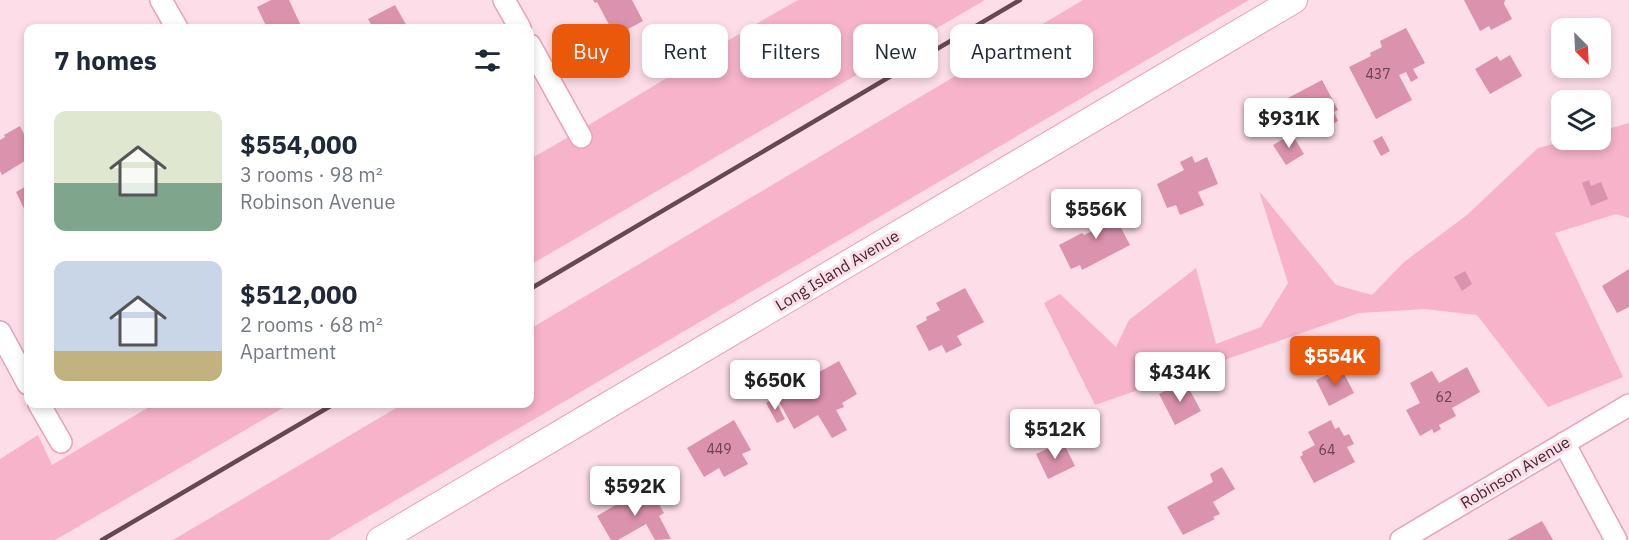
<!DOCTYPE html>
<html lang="en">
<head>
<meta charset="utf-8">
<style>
	:root { --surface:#fff; --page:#f2f2f3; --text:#1f2937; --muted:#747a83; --accent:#ea580c }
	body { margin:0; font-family:"IBM Plex Sans",sans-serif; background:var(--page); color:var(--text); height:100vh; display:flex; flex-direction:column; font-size:22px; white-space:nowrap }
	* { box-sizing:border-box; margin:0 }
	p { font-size:20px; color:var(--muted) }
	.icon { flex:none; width:33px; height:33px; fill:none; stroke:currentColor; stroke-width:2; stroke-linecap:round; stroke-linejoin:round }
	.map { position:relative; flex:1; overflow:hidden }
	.drawer { position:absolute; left:24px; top:24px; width:510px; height:384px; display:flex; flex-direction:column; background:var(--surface); border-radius:12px; box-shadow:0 3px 9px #0003 }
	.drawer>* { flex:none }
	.banner { position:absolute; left:552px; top:24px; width:570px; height:54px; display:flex; gap:12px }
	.needle { width:39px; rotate:156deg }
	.tools { position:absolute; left:1551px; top:18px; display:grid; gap:12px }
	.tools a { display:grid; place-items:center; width:60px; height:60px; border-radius:12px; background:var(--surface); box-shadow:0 3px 9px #0003; font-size:30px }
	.price { position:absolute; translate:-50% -51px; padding:0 14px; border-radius:6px; background:#fff; color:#222; font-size:20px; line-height:39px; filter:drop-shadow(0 2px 3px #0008) }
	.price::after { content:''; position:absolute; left:50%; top:36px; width:18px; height:14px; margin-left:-9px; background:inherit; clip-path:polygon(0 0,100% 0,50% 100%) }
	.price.active { background:var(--accent); color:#fff }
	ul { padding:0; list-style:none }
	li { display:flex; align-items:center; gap:18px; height:150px; padding:0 30px }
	li span { display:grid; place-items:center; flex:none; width:168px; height:120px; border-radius:12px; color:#555 }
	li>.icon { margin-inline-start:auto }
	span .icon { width:72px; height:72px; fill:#fffc; stroke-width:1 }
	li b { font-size:26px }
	h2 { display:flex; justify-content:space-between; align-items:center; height:72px; padding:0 30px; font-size:26px }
	.chip { padding:0 21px; border-radius:12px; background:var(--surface); box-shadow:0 3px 9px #0003; font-size:21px; line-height:54px }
	.chip.active { background:var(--accent); color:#fff }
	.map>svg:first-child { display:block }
	.green { fill:#f6b3ca }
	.building { fill:#db92ac }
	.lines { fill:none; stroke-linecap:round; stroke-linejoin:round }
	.minor-casing { stroke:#eaa0ba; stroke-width:24 }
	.tertiary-casing { stroke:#eaa0ba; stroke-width:28 }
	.minor { stroke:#fff; stroke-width:21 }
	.tertiary { stroke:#fff; stroke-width:26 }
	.rail { stroke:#664852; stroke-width:4.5 }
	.labels { text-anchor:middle; stroke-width:6; stroke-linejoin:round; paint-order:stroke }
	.number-label { font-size:14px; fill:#6a4150 }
	.street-label { font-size:16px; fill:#442631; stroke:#fddde7 }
</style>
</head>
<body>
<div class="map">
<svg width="1629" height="540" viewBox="0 0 1629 540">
	<rect width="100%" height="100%" fill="#fddde7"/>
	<path class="green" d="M798,0h187l-455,265v-106c91,-51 177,-108 268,-159z
		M1083,0h166l-921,540h-155l230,-136h127v-75z
		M1629,123v95l-13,-4 -61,19 68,144 -75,30 -71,-92 -52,-6 -66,4 -264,92 -51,-102 16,-9 56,53 13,-27 67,-52 20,76 45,-17 27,-44 -29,-92 77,94 36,10 32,-33 63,-47 71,-67 31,-8h31l1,-9z
		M154,404h136l-235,136h-55v-81l38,-24 14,30z"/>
	<path class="building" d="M271,0h18l13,28h-35l-10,-21z
		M593,0h39l11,21 -28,15 -18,-34 -2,1z
		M1464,0h41l-1,4 8,15 -21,11 -2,-4 -9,5z
		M395,5l13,23h-35l-5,-9z
		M1406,28l19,35 -12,6 5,9 -7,4 -5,-10 -7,3 13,25 -36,19 -27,-52 22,-11 -1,-3 12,-6 -2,-6z
		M1510,55l12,21 -32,18 -15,-25 22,-13 3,5z
		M1322,80l16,30 -4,2 4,9 -9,5 -5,-8 -4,2 4,7 -19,10 -15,-30 2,-1 -4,-8z
		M20,126l8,16v17l-26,16 -2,-4v-31l5,-3 -1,-2z
		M1292,134l12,20 -18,11 -13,-20z
		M1382,136l8,15 -9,5 -8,-15z
		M1192,156l3,7 12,-6 11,27 -20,8 6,13 -24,10 -4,-10 -9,3 -10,-24 27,-14 -4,-8z
		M1589,180l2,6 10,-4 7,17 -17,7 -9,-23z
		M28,185v32l-12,-25z
		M1108,203l22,42 -48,25 -2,-5 -9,4 -12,-24 23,-12 2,2 10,-5 -7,-15z
		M1629,269v38l-12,6 -15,-27z
		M1465,271l7,13 -10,7 -8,-14z
		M965,288l19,34 -27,14 5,9 -16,8 -4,-8 -13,6 -13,-25 11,-6 -1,-3 14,-7 -4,-7z
		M839,361l18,33 -15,9 2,4 -8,3 11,20 -15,8 -14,-23 -24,14 -18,-33z
		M1467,367l13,25 -28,16 4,8 -17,9 2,4 -7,4 -2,-4 -12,7 -14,-26 14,-7 -10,-20 22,-12 7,12z
		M1341,368l13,25 -25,13 -13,-26z
		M1185,381l16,30 -26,14 -16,-31z
		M774,398l11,21 -8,4 -11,-20z
		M734,420l17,30 -9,4 6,10 -24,13 -5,-9 -15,9 -17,-29z
		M1331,420l4,9 4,-2 5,9 5,-2 5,10 -7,3 8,15 -41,21 -14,-26 3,-2 -1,-3 13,-7 -7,-13z
		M1063,442l12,24 -27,13 -12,-25z
		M1222,467l13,22 -22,13 7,12 -7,3 2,2 -32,16 -16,-28 46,-25 -3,-8z
		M648,486l16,27 -5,3 12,23 -16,1 -9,-16 -28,16h-7l-14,-24z
		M1542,521l11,19h-46z"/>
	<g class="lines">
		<defs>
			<path id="minor" d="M161,0l16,28
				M504,0l16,28
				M530,45l51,92
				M0,332l28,52
				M39,404l22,38
				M1564,443l52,97
				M1401,540l228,-135"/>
			<path id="tertiary" d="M380,540l914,-540"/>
		</defs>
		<use href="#minor" class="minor-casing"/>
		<use href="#tertiary" class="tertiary-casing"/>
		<use href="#minor" class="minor"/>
		<use href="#tertiary" class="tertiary"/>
		<path class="rail" d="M530,289l490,-289
			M102,540l232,-136"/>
	</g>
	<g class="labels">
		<g class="number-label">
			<text x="1378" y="79">437</text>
			<text x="1444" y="402">62</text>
			<text x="719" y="454">449</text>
			<text x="1327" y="455">64</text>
		</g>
		<g class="street-label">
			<text transform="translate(837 270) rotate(-31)" y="6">Long Island Avenue</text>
			<text transform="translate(1515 472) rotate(-31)" y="6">Robinson Avenue</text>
		</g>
	</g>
</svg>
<div class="tools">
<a><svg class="needle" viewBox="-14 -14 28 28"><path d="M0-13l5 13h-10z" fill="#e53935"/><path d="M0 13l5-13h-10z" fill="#747a83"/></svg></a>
<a><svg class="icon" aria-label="layers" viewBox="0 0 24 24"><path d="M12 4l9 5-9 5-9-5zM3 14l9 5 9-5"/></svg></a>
</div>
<b class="price" style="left:1289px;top:149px">$931K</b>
<b class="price" style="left:1096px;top:240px">$556K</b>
<b class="price active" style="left:1335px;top:387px">$554K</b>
<b class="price" style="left:1180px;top:403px">$434K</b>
<b class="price" style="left:775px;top:411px">$650K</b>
<b class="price" style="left:1055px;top:460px">$512K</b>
<b class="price" style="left:635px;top:517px">$592K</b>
<div class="banner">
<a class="chip active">Buy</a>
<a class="chip">Rent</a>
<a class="chip">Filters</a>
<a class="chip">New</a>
<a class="chip">Apartment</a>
</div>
<section class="drawer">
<h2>7 homes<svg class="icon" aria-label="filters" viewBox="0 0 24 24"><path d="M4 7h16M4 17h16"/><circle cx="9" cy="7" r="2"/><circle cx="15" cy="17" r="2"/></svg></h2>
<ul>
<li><span style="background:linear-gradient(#dfe7d0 60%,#7fa58c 0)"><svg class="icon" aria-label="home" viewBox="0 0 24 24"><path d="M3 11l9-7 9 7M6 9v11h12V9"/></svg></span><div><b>$554,000</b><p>3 rooms · 98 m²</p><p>Robinson Avenue</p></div></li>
<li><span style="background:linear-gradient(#c9d6e8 75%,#c2b280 0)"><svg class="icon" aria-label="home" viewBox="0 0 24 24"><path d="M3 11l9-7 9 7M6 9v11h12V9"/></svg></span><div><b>$512,000</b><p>2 rooms · 68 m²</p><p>Apartment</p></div></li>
</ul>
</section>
</div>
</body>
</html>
